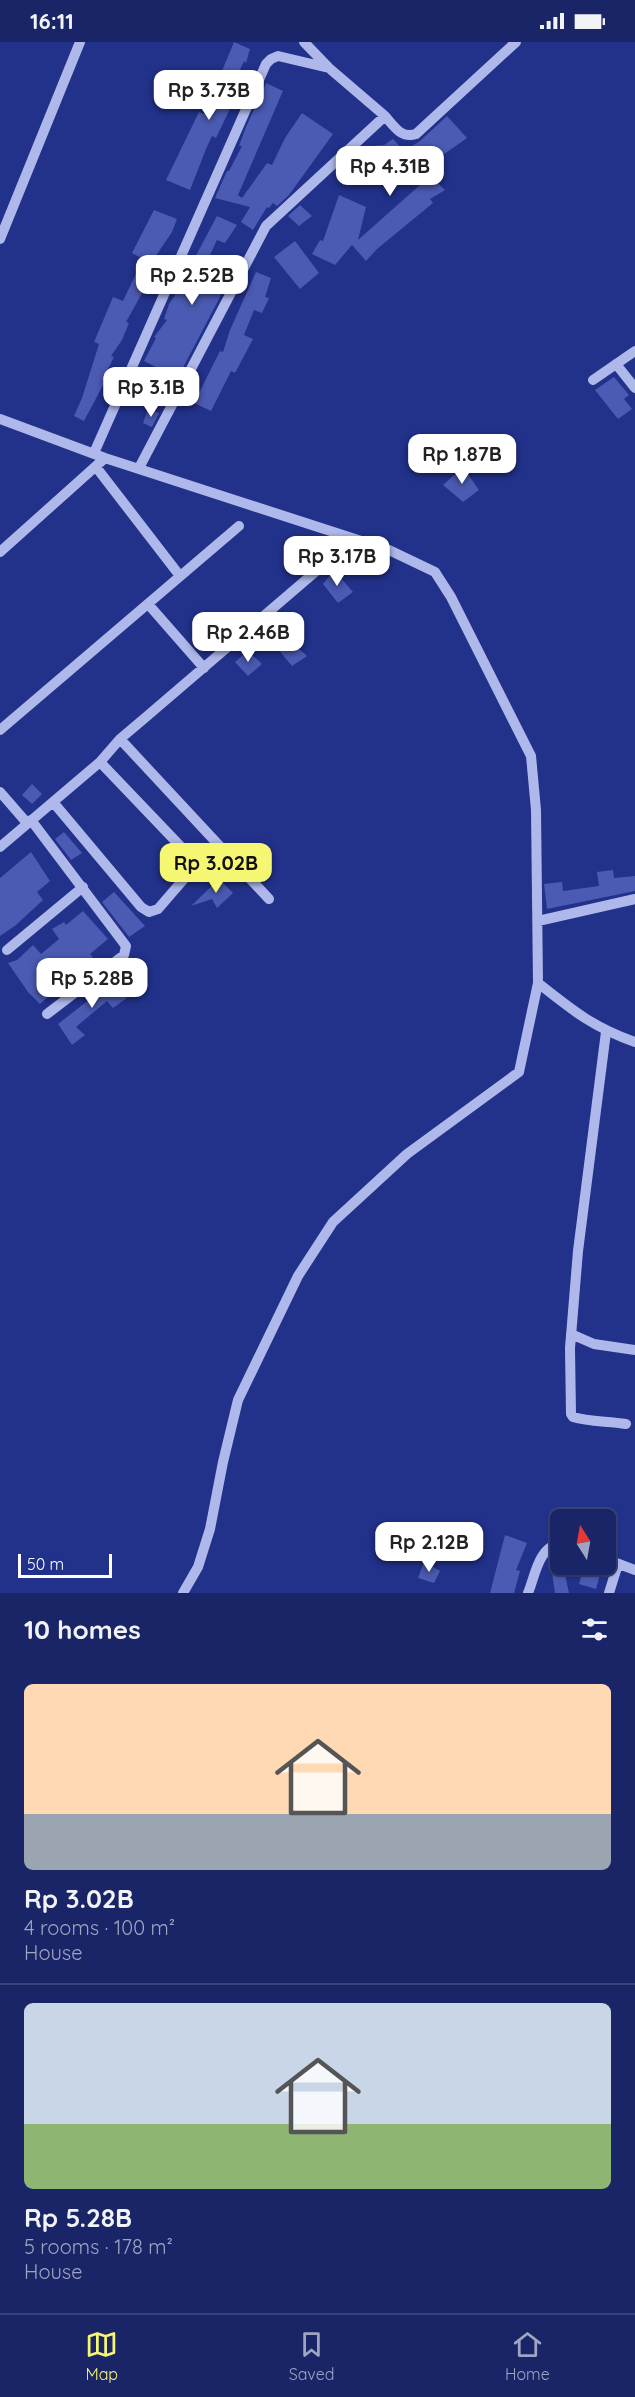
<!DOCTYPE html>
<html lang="en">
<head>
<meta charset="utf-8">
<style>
	:root { --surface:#1a2568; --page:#273171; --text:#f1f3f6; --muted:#9fa5c0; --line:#38427c; --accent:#f5f671 }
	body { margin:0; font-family:Quicksand,sans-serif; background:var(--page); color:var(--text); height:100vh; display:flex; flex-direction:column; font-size:22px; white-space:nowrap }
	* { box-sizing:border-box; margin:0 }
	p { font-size:20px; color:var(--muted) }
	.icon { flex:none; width:33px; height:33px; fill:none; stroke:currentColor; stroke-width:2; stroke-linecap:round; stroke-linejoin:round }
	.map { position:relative; height:1551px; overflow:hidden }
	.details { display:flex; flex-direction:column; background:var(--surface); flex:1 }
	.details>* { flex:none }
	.needle { width:39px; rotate:349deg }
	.tools { position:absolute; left:550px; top:1467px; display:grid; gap:12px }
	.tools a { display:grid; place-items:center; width:66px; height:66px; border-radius:9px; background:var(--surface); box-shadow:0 2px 4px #0004,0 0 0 2px var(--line); font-size:30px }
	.scale { position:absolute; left:18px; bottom:15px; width:94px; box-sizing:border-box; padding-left:6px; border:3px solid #fff; border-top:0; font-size:16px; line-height:21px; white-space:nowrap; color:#fff; -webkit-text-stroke:4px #22318a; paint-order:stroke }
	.price { position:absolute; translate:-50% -51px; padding:0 14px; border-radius:12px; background:#fff; color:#222; font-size:20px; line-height:39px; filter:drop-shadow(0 2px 3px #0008) }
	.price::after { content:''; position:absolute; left:50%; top:36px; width:18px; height:14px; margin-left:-9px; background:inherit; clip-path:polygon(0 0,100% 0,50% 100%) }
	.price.active { background:var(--accent); color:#111 }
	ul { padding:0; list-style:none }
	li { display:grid; align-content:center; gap:12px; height:318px; padding:0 24px }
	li+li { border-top:2px solid var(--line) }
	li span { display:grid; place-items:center; height:186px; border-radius:9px; color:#555 }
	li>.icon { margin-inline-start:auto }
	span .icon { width:108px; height:108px; fill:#fffc; stroke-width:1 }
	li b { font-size:26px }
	h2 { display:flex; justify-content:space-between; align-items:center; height:72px; padding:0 24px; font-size:26px }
	.status { display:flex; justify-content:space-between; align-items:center; height:42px; padding:0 30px; background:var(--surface); direction:ltr }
	.status svg { height:16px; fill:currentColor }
	.tab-bar { display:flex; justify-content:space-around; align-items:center; height:84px; border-top:2px solid var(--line); background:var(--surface); font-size:16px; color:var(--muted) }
	.tab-bar a { display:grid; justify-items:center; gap:3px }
	.tab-bar .active { color:var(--accent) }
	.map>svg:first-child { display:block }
	.building { fill:#4b5ab2 }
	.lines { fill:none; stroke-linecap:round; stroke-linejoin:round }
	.minor { stroke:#afb8ea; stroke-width:10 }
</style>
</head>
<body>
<div class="status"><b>16:11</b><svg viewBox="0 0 49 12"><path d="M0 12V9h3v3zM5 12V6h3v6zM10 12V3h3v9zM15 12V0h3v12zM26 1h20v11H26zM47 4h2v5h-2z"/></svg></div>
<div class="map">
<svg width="635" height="1551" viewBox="0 0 635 1551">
	<rect width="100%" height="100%" fill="#22318a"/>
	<path class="building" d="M234,0l16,7 -4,14 -2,-2 -11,24 7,3 -24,50 -4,-2 -6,13 -16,41 -24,-10 33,-68 5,2z
		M266,41l17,8 -45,104 4,3 25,-35 5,2 13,-27 17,-25 31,21 -44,61 -12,11 -4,-3 -4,5 -2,-1 -14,23 -12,-8 9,-15 -35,-9 12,-27h2l13,-25h-3l7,-19z
		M447,74l20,22 -44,31 22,21 -15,9 3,4 -56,46 -11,12 -14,-16 -17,20 -23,-11 8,-14 3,1 16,-46 27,12 -8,33 63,-56 -24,-27 -18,12 -10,-14 5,-5 -2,-4 12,-1 9,-6 11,12 16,-10z
		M300,163l12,11 -13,10 -11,-10z
		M154,168l23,9 -5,13 -23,34 -4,22 -19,34 3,1 -7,17 -11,16 3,1 -8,16 3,1 -25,47 -10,-5 8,-18 17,-54 -5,-2 19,-45 10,4 20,-42 -11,-6z
		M217,174l20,9 -12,18 -8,-3 -8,17 22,12 -12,30 -43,82 -8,-3 1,-4 -25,-13 12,-23 -2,-1 13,-17 -3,-1 5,-15 26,-39 -3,-2z
		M295,199l24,32 -19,16 -26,-32z
		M256,230l15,6 -6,19 4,1 -7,15 -8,-3 -10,25 9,4 -18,34 -4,-2 -20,40 -17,-8 26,-52 3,1 7,-22z
		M614,335l15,18 -5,4 8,10 -14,10 -23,-29z
		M148,367l11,4 -7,14 -9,-4z
		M463,425l16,23 -16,12 -20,-17z
		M334,528l19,22 -15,11 -15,-19z
		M288,597l19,17 -15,10 -15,-18z
		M248,609l14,13 -14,12 -13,-14z
		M32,742l10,10 -10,10 -10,-9z
		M64,790l18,21 -11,7 -16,-21z
		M31,810l19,29 -13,11 6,8 -27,25 -16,11v-58z
		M613,828l1,8 21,-2v15l-88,18 -3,-25 18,-2 1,9 36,-5 -2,-14z
		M219,837l14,14 -16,15 -5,-9 -21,7z
		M114,850l31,34 -16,11 -27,-35z
		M83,869l25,28 -18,15 3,3 -14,13 -39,34 -12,-12 -20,-29 9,-3 16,-15 8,9 18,-15 -7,-10 12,-7 2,3z
		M110,934l17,22 -14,10 -6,-7 -31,26 9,8 -13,10 -14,-21 41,-32 -4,-5z
		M505,1493l22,8 -11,27 4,1 -6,22h-24z
		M424,1520l16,9 -6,12 -16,-5z
		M583,1527l17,5 -4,15 -17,-5z
		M552,1530l13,3 4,18h-14z"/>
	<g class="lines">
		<path class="minor" d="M304,0l25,26 56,48
			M0,197l80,-197
			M616,322l19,24
			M593,338l42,-29
			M0,377l105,39 284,92 46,22 16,25 80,159 5,54 2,173c34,27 56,45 97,59
			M94,411l172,-389 5,-5 7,-3 51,12
			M96,425l84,109
			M139,426l127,-242 119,-110c9,10 16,23 31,18l100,-92
			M0,510l105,-94
			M148,562l56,64
			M0,688l239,-204
			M120,697l149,160
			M0,750l27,31
			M53,760l88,105 8,5 9,-3 32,-37 1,-5 -6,-16 -85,-89
			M31,778l95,126 -2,9 -77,59
			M0,805l100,-85 20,-23 26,-22 182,-156 9,-13 -1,-15
			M538,879l97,-22
			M7,908l76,-63
			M606,990l-28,219 -8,97 1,66 2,3c16,5 35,4 53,7
			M571,1292l23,10 41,6
			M606,1517l29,11
			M183,1551l15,-26 12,-38 13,-67 15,-62 60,-124 35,-54 74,-68 112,-82 19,-89
			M528,1551c7,-17 11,-48 33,-49
			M609,1551l9,-29"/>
	</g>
</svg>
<div class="tools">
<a><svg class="needle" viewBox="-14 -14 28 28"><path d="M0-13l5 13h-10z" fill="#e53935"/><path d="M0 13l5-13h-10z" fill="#9fa5c0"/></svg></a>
</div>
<div class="scale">50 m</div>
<b class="price" style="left:209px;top:79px">Rp 3.73B</b>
<b class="price" style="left:390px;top:155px">Rp 4.31B</b>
<b class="price" style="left:192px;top:264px">Rp 2.52B</b>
<b class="price" style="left:151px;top:376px">Rp 3.1B</b>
<b class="price" style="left:462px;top:443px">Rp 1.87B</b>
<b class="price" style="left:337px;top:545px">Rp 3.17B</b>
<b class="price" style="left:248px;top:621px">Rp 2.46B</b>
<b class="price active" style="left:216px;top:852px">Rp 3.02B</b>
<b class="price" style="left:92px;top:967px">Rp 5.28B</b>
<b class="price" style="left:429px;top:1531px">Rp 2.12B</b>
</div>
<section class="details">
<h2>10 homes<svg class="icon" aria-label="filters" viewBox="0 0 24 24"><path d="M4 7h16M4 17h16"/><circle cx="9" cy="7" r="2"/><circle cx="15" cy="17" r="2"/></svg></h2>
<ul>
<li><span style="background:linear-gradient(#ffd9b3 70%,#9aa5b1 0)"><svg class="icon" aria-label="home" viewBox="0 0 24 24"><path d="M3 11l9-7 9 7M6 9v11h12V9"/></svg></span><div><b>Rp 3.02B</b><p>4 rooms · 100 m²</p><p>House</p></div></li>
<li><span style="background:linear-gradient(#c9d6e8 65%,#8fb573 0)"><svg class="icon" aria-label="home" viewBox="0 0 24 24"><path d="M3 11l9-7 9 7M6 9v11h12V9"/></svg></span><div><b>Rp 5.28B</b><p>5 rooms · 178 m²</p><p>House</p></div></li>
</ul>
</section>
<nav class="tab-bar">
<a class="active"><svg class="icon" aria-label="map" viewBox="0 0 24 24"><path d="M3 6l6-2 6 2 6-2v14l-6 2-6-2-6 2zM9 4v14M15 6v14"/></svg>Map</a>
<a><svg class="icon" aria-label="saved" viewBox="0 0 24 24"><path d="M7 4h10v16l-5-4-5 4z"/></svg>Saved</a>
<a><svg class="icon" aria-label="home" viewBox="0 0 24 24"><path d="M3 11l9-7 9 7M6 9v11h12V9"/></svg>Home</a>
</nav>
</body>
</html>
